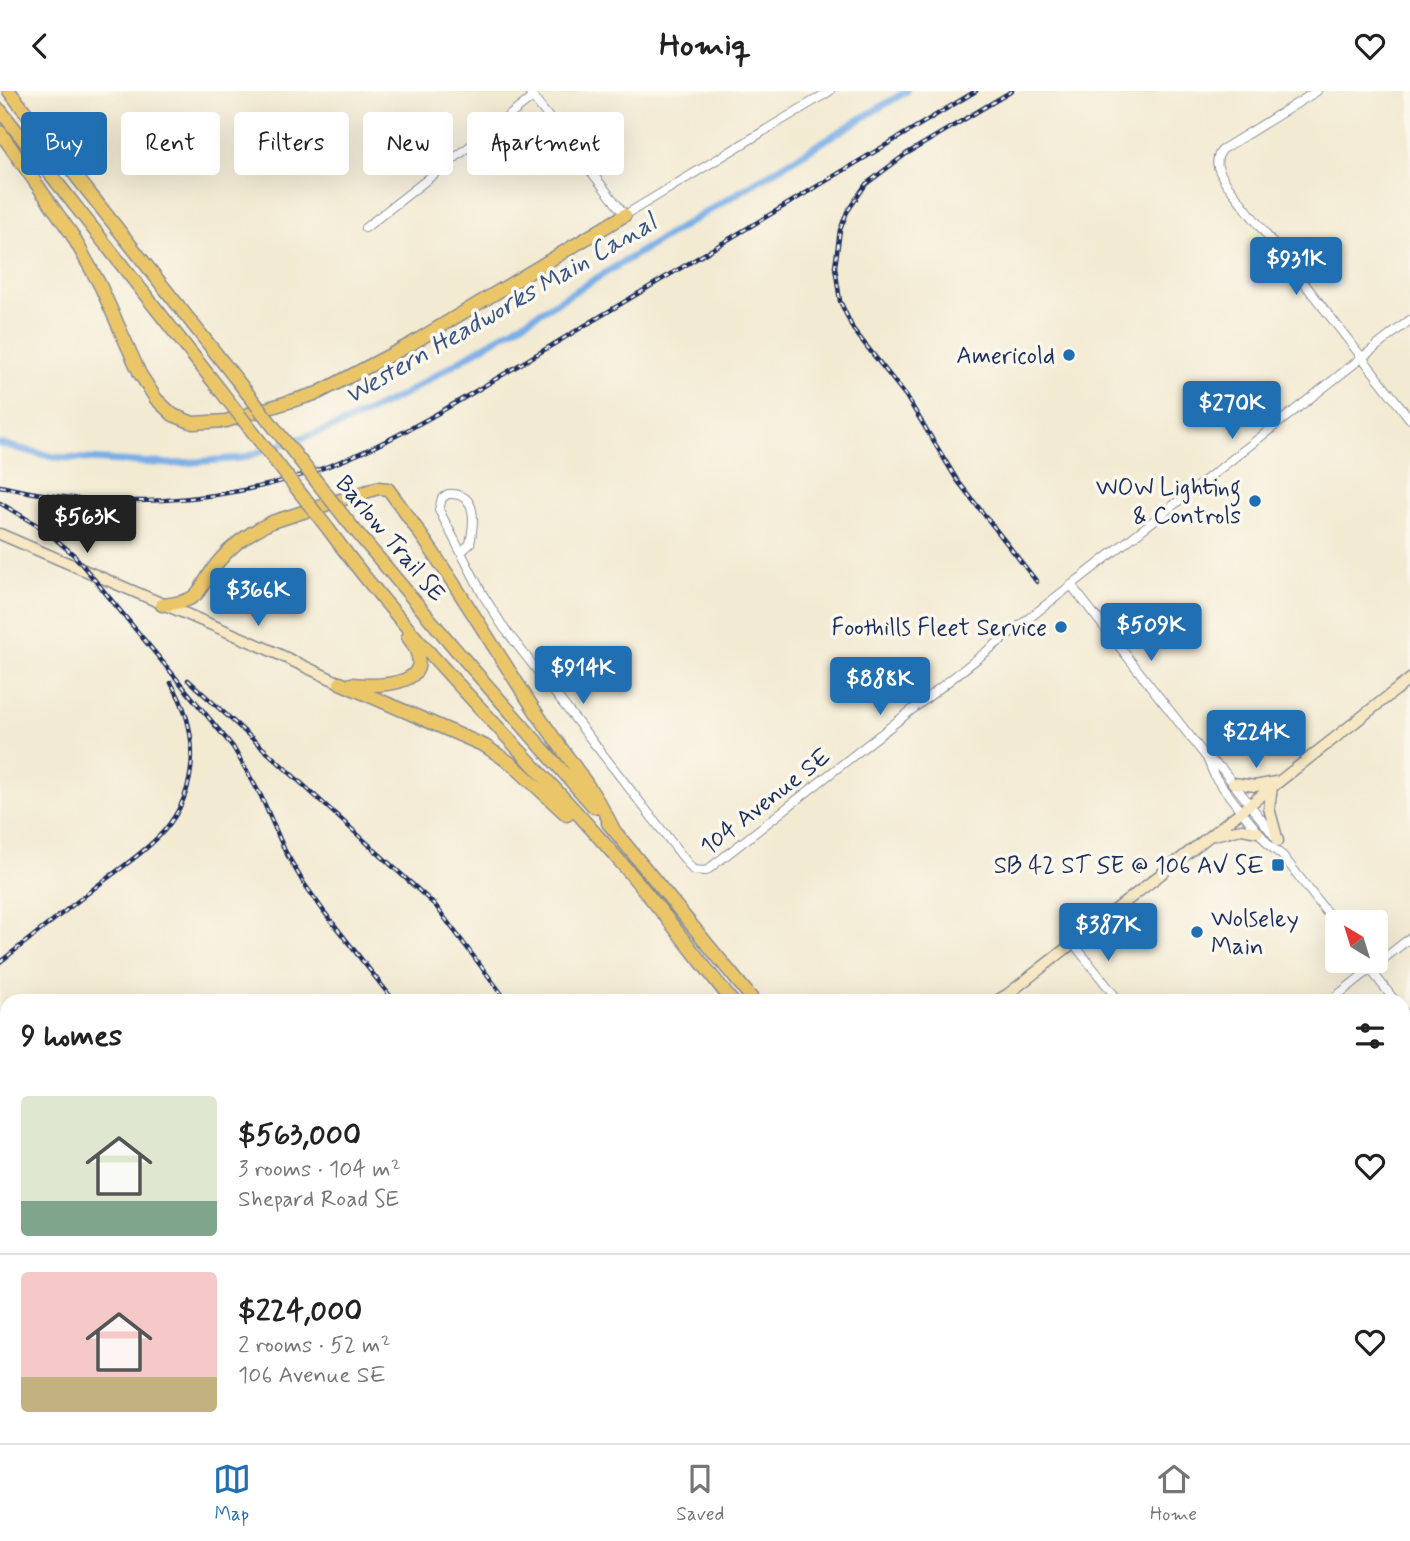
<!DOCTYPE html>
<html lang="en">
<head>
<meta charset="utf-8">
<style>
	:root { --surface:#fff; --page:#f6f6f6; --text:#222; --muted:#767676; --line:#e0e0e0; --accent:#1f6fb2 }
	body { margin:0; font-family:Mynerve,sans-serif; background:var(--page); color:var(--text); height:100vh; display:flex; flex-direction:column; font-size:26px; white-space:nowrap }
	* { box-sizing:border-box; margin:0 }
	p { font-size:23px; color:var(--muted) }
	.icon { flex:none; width:38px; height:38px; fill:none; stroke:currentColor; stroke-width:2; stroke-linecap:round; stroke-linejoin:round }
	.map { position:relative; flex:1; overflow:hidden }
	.sheet { position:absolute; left:0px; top:903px; width:1410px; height:450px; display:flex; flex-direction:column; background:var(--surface); border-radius:21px 21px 0 0; box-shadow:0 7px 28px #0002 }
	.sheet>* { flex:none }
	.guide { position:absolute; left:21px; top:21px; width:700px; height:63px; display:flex; gap:14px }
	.needle { width:46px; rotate:322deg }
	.buttons { position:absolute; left:1325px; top:819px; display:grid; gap:14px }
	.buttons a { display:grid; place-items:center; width:63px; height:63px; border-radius:7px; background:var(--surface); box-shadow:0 7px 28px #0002; font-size:35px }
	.price { position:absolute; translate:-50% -60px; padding:0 16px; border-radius:7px; background:var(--accent); color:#fff; font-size:23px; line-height:46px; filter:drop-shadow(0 2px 4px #0008) }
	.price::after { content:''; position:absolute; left:50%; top:42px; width:21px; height:16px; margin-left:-10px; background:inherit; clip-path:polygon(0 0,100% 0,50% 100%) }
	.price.active { background:#222; color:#fff }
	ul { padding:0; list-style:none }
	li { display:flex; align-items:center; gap:21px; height:175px; padding:0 21px }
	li+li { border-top:2px solid var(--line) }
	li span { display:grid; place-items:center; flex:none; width:196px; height:140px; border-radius:7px; color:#555 }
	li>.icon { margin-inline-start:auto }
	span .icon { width:84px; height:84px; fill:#fffc; stroke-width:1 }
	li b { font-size:30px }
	h2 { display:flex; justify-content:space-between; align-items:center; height:84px; padding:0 21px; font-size:30px }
	.tag { padding:0 24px; border-radius:7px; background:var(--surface); box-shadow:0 7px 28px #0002; font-size:24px; line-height:63px }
	.tag.active { background:var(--accent); color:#fff }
	header { display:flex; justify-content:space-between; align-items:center; height:91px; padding:0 21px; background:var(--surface); font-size:32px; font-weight:700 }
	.tab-bar { display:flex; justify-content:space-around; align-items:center; height:98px; border-top:2px solid var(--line); background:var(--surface); font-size:19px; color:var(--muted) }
	.tab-bar a { display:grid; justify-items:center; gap:4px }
	.tab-bar .active { color:var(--accent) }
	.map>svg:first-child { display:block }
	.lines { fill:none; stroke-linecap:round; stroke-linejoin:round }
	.canal { stroke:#79ade6; stroke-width:7 }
	.street-casing { stroke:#878c98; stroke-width:10 }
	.secondary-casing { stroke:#878c98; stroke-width:13 }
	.primary-casing { stroke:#878c98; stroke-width:15 }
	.street { stroke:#fff; stroke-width:8 }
	.secondary { stroke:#f7e8c3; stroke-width:10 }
	.primary { stroke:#ebc669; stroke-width:12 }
	.rail-casing { stroke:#1b2f5e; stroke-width:4.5 }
	.rail { stroke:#fbf7ec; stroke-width:2; stroke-dasharray:5; stroke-linecap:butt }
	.primary-bridge-casing { stroke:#878c98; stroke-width:15; stroke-linecap:butt }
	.primary-bridge { stroke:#ebc669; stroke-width:12 }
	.poi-dot { fill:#1f6fb2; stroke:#fbf7ec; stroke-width:2.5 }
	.labels { text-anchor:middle; stroke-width:7; stroke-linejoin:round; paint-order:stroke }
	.poi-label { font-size:24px; fill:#1b2f5e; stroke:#fbf7ec; text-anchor:end }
	.street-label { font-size:24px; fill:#1b2f5e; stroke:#fbf7ec }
	.water-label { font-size:26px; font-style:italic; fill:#375587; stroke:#fbf7ec }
</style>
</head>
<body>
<header><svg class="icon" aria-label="back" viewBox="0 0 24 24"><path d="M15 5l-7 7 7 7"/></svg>Homiq<svg class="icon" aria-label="heart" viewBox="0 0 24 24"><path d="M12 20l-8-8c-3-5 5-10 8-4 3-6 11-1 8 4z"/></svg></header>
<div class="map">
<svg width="1410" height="1352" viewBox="0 0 1410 1352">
	<rect width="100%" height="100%" fill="#fbf7ec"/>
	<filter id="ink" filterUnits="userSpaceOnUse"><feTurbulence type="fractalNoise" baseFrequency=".0143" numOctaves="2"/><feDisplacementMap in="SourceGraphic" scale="14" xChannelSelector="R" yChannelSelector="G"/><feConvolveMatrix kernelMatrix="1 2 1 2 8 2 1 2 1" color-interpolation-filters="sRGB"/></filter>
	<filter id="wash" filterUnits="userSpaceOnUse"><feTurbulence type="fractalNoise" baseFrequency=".00686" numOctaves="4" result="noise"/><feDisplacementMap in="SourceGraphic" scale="28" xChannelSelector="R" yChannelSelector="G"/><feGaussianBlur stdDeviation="1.57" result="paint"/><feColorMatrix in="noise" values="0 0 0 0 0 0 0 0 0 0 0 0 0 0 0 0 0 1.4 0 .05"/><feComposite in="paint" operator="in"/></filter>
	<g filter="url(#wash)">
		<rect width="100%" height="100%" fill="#f3ead2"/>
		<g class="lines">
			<path class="canal" d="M0,353l54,13 117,7 71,-6 98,-33 63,-30 504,-304"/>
		</g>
	</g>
	<g filter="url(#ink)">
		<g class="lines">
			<defs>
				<path id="street" d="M528,0l97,124 205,-124
					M1317,0l-94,58c-11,12 -4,22 3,34l184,236
					M365,137l168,-131
					M462,460l8,-7c4,-20 9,-52 -22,-50l-6,4 -3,12 44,85 21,33 189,242 13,1 704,-551
					M1071,494l136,173 8,19 26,34 29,35 13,10 54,70
					M1209,668l13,10 53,68
					M1073,852l46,58
					M1364,870l31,40
					M1330,910l80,-63
					M1404,921l6,9
					M1404,1267l6,9
					M1122,1346l5,6"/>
				<path id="secondary" d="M0,443l263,113 77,36
					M1233,692l22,3 21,-4
					M1272,696l-3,21 9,33
					M1213,744l29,-6 16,3
					M996,910l12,-7 402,-315"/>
				<path id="primary" d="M9,0l235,298
					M0,19l220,280
					M0,41l71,101 29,52 40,89 16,25 17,16 20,8 33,-2 92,-28 93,-49 214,-129
					M349,432l107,127 138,157
					M329,439c88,121 198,222 294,335 38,44 73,91 109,136
					M162,514c44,-4 33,-15 57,-44 15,-18 33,-30 53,-39l106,-34 10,1c52,69 95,142 142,214 27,42 61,81 83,125
					M340,592l145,63 27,18 55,51
					M351,593c33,3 92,1 57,-47
					M608,732l146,178
					M1073,1346l4,6
					M1096,1346l4,6"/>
			</defs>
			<use href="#street" class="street-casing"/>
			<use href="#secondary" class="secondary-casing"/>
			<use href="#primary" class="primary-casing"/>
			<use href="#street" class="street"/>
			<use href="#secondary" class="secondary"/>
			<use href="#primary" class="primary"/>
			<defs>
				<path id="rail" d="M1012,0l-106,63 -40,30 -19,28 -7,18 -5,37 5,34 13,28 53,67 51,84 80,102
					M0,395c107,25 222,19 326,-19 49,-18 94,-43 138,-69l512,-307
					M0,412l45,27 29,25 159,192 28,49 24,55 18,31 22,31 69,88
					M188,589l247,225 72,96
					M0,871c32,-25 65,-51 97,-76 22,-17 47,-33 66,-54 37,-42 37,-102 8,-149"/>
			</defs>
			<use href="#rail" class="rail-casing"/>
			<use href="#rail" class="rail"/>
			<defs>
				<path id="primary-bridge" d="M244,298l105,134
					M220,299l109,140"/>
			</defs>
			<use href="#primary-bridge" class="primary-bridge-casing"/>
			<use href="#primary-bridge" class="primary-bridge"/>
		</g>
	</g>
	<g class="poi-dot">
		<circle cx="1069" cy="264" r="7"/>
		<circle cx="1255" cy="410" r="7"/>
		<circle cx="1061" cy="536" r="7"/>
		<rect x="1271" y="767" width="14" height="14" rx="3.5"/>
		<circle cx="1197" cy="841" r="7"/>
	</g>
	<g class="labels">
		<g class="poi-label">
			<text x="1055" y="272">Americold</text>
			<text x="1241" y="404">WOW Lighting<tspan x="1241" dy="28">&amp; Controls</tspan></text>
			<text x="1047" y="544">Foothills Fleet Service</text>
			<text x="1264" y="782">SB 42 ST SE @ 106 AV SE</text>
			<text x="1211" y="835" text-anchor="start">Wolseley<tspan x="1211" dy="28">Main</tspan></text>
		</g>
		<g class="street-label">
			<text transform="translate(391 447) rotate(50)" y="8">Barlow Trail SE</text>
			<text transform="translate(765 710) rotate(-38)" y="8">104 Avenue SE</text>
		</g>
		<g class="water-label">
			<text transform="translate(500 217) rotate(-30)" y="9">Western Headworks Main Canal</text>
		</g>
	</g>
</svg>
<div class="buttons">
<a><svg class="needle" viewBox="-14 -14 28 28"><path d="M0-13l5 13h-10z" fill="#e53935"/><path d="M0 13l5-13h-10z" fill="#767676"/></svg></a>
</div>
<b class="price" style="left:1296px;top:206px">$931K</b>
<b class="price" style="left:1232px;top:350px">$270K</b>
<b class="price active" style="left:87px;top:464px">$563K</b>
<b class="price" style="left:258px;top:537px">$366K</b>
<b class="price" style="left:1151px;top:572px">$509K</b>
<b class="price" style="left:583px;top:615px">$914K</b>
<b class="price" style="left:880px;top:626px">$888K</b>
<b class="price" style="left:1256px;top:679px">$224K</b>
<b class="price" style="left:1108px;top:872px">$387K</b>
<div class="guide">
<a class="tag active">Buy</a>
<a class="tag">Rent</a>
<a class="tag">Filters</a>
<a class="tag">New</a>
<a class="tag">Apartment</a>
</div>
<section class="sheet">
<h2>9 homes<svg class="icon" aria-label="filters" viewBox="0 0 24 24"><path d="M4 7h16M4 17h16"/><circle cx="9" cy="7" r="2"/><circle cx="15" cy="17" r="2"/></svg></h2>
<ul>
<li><span style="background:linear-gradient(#dfe7d0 75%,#7fa58c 0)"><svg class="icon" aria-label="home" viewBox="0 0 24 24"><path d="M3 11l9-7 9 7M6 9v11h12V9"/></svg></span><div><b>$563,000</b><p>3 rooms · 104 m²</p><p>Shepard Road SE</p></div><svg class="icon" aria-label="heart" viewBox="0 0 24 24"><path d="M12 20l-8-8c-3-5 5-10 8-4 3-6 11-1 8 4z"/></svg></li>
<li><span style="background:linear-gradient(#f6c9c9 75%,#c2b280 0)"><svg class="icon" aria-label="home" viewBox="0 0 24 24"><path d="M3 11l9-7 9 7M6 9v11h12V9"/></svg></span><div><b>$224,000</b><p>2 rooms · 52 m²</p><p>106 Avenue SE</p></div><svg class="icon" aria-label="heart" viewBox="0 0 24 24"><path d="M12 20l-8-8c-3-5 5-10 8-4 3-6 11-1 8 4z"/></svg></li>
</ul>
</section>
</div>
<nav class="tab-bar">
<a class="active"><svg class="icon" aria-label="map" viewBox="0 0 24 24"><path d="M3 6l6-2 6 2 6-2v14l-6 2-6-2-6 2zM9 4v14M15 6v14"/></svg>Map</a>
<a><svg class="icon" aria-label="saved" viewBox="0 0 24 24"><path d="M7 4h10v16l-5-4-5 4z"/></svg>Saved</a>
<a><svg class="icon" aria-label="home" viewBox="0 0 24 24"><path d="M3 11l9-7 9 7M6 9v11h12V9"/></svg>Home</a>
</nav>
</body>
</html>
